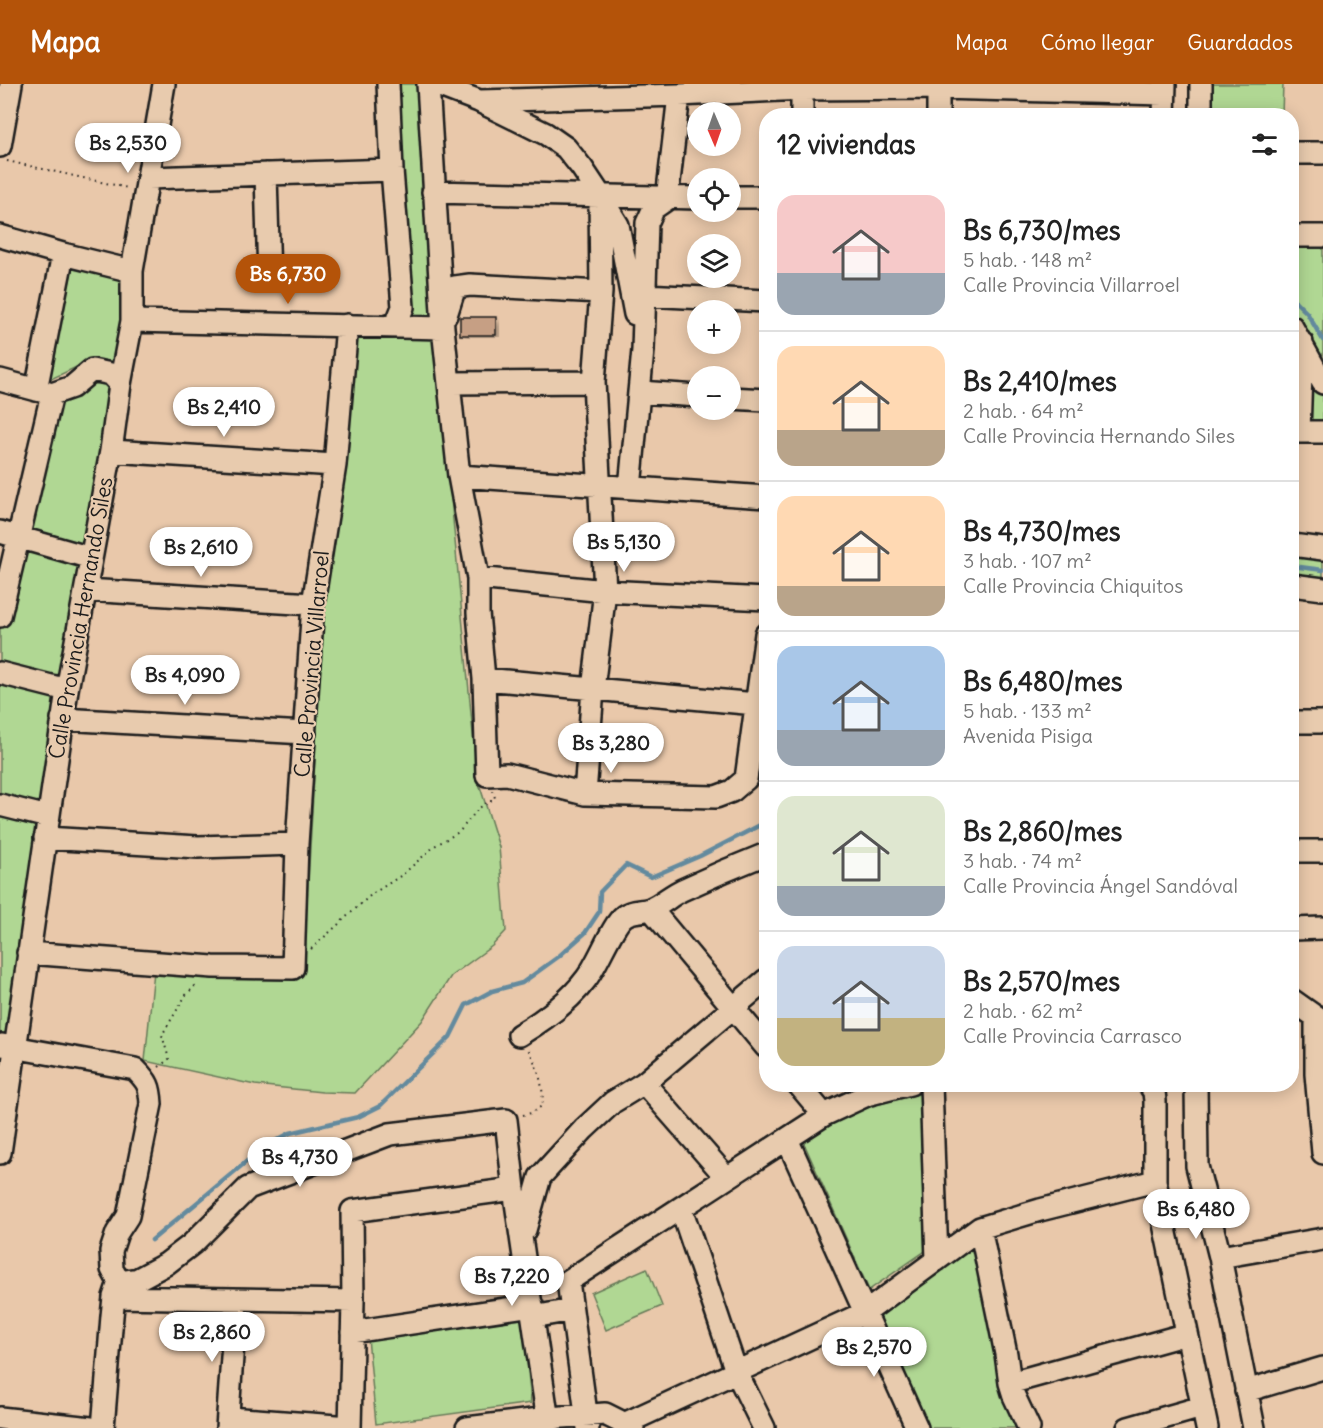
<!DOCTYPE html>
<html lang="es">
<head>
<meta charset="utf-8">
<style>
	:root { --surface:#fff; --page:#f6f6f6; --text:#222; --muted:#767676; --line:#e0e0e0; --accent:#b45309 }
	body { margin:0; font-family:Delius,sans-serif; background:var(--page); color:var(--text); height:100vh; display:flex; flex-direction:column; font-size:22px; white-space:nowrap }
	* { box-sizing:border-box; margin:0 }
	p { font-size:20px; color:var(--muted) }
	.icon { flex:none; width:33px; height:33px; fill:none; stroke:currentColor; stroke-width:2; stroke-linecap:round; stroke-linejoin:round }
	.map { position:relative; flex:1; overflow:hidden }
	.sheet { position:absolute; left:759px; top:24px; width:540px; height:984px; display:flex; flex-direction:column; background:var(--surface); border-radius:24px; box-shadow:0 3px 15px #0003 }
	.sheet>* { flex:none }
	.needle { width:39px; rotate:178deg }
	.fabs { position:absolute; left:687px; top:18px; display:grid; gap:12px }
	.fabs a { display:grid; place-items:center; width:54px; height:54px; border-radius:50%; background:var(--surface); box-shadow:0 3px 15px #0003; font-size:30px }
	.price { position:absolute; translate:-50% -51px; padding:0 14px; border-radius:21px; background:#fff; color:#222; font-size:20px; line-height:39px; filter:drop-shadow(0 2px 3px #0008) }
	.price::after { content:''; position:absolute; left:50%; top:36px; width:18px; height:14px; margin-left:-9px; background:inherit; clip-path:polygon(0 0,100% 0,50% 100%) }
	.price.selected { background:var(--accent); color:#fff }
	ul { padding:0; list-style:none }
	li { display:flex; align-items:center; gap:18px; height:150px; padding:0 18px }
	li+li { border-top:2px solid var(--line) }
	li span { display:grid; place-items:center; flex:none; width:168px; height:120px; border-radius:18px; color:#555 }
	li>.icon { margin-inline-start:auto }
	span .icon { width:72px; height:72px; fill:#fffc; stroke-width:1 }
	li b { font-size:26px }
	h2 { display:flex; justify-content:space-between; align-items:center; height:72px; padding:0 18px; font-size:26px }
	header { display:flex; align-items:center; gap:36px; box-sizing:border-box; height:84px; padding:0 30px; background:var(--accent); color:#fff }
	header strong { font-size:28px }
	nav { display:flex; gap:33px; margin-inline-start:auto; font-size:21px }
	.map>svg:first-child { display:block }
	.built { fill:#dab99c }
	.green { fill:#b0d793; stroke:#667a58; stroke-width:1.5 }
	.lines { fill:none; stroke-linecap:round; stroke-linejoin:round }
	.stream { stroke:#638a9e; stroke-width:4.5 }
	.building { fill:#c69f84; stroke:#1c1c1c; stroke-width:1.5; filter:url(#shadow) }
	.minor-casing { stroke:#1c1c1c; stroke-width:26 }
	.path { stroke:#1c1c1c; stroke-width:2; stroke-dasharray:1.5 4.5; stroke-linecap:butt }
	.minor { stroke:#e8cbae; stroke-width:21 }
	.labels { text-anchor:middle; stroke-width:4.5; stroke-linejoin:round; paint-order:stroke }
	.street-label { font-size:21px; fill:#1c1c1c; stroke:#e8cbae }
</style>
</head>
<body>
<header>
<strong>Mapa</strong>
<nav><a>Mapa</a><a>Cómo llegar</a><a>Guardados</a></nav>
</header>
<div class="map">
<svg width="1323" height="1344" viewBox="0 0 1323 1344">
	<defs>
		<filter id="shadow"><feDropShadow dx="5.5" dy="5.5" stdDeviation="3" flood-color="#0004"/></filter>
	</defs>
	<rect width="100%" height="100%" fill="#e9c8aa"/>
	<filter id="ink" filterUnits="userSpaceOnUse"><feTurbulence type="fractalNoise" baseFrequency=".0167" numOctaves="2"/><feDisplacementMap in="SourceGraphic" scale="12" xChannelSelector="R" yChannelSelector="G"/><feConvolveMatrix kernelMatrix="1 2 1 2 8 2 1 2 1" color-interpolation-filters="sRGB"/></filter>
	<g filter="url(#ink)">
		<path class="built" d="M1009,27l128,1 4,3 -132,1z"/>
		<path class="green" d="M398,0h21l14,236 -22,1z
			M1213,0h70l-1,31h-70z
			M1292,157h31v125l-21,-40 -10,-12z
			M73,181l48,10 1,44 -9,42h-24l-40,19z
			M354,253h82l41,440 22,70 7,84 -14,15 -41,30 -29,45 -67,72 -33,-1 -67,-7 -110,-24 9,-90 96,5 53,-3 20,-358 21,-152z
			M1308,282l15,30v29h-16z
			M100,296l12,6 -26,160 -58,-15 32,-133 14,-2z
			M20,464l62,17 -22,113 -60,-12v-58z
			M1292,467l31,4v24l-31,-2z
			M0,595l52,13 5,8 -16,97 -6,9 -35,-7z
			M0,730l40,10 -35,214 -5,-1z
			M923,1009l5,156 -59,41 -66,-149c37,-29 75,-37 120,-48z
			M967,1160h10l42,184h-95l-46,-112z
			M647,1184l15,38 -56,24 -15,-37z
			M523,1235l8,84 -155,21 -8,-86z"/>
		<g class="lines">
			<path class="stream" d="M1292,214l15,15 16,27
				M1292,482l31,4
				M152,1156l112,-93 26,-14 68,-16 22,-11 70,-69 16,-32 26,-14 30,-8 36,-26 27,-24 14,-21 1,-20 26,-27 25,12 49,-21 66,-34"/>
		</g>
		<path class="building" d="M460,233h36v18h-36z"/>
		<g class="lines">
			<defs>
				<path id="minor" d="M388,0l4,86 11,137 -6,15 -7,4
					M428,0l15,244 16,148 19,102v35l6,66 3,96 20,-1 78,20 131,3 16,-6 14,-12 20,-145
					M435,0l44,17 67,33 20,14 16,20 18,27 1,97 -7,90 11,209 -12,98 -8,105
					M1201,0v32
					M480,17l199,-6 123,-6 136,-1 226,6
					M802,32v-32
					M938,32v-32
					M1164,32l1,-32
					M0,62l11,-62
					M1292,69h31
					M266,90l3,105
					M148,94l244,-8
					M433,108l265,6
					M600,112l18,29 17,89
					M730,113h36
					M0,152l63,18 69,17
					M1292,152h31
					M644,211l122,6
					M446,231l9,-28 15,-2 131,7
					M132,237l311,7
					M1292,243l31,56
					M0,296l52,14 20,-7 20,-17 19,4 9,10
					M450,299l144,-1
					M36,306l27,-136
					M639,308l59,4
					M730,314l36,2
					M1292,348h31
					M1299,348l3,-89
					M111,367l224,14
					M459,392l307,21
					M630,404l13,-138 4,-127 7,-15 13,-9 12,-104
					M0,448l91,26
					M1292,461l31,4
					M478,494l127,13 161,8
					M1292,501l31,4
					M86,506l227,14
					M0,532l52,-222
					M0,589l67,17
					M484,595l272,25
					M62,635l243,14
					M1292,638h31
					M0,721l48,12
					M45,754l153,9 99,-3
					M1292,767h31
					M651,825l115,138
					M1292,845l31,-1
					M28,869l185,14 80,1 4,-124 16,-240 22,-139 12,-140
					M1292,916l31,22
					M1316,932v58l7,79
					M519,951c25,-15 50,-33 67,-56 12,-15 26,-54 38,-63 8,-6 17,-4 26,-7 11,-4 21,-14 32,-19 28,-13 56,-25 84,-36
					M2,961l133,24c13,13 15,17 16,35l-23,112 -11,17 -6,18 1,18 7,13 -5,15 -2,19 -9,112
					M644,999l83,95
					M798,1000l26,31
					M931,1000l6,176
					M1149,1000l5,8 1,9v80l52,247
					M1196,1000l1,82 23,91 34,171
					M870,1010l40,-10
					M787,1055l130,289
					M0,1069l67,-463 44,-239 9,-67 12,-63v-50l32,-187
					M681,1124l55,163 28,57
					M980,1144l26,126 4,29 4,13 15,32
					M525,1146l15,-53 44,-48 29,-27 31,-19 122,-103
					M1220,1173l103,-18
					M119,1198l19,-3 28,-15 26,-20 56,-56 142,-54 116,-14 8,69 35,239
					M114,1213l239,4
					M533,1233l39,-7
					M352,1248l180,-27
					M1010,1299l177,-49
					M1246,1307l77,-23
					M0,1334l91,10
					M228,1334l122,9
					M626,1339l240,-111 114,-84 60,-18 115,-29
					M227,1344l9,-128
					M350,1344l3,-127 -1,-90 162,-22
					M467,1344l81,-10 57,-4 28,14
					M588,1344l-20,-147 256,-166 45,-21 13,-10
					M1128,1344l74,-21"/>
			</defs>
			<use href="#minor" class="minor-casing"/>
			<path class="path" d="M7,77l121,27
				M311,865l61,-55 30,-19 34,-30 23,-13 20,-24 16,-10 -2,-7
				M159,983l10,-8 -7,-24 24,-40 10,-10
				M523,1031l8,-2 11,-7c3,-18 -5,-41 -14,-57"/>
			<use href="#minor" class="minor"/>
		</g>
	</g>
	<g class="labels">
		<g class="street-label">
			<text transform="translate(81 534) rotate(-80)" y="7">Calle Provincia Hernando Siles</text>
			<text transform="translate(312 580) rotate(-85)" y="7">Calle Provincia Villarroel</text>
		</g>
	</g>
</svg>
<div class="fabs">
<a><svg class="needle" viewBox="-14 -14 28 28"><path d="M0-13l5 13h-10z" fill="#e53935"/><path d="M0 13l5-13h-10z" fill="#767676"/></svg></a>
<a><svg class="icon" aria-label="locate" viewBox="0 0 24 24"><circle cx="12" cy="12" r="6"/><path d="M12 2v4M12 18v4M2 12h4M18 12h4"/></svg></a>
<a><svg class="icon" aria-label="layers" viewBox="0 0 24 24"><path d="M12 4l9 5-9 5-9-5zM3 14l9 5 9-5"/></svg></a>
<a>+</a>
<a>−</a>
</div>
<b class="price" style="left:128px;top:90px">Bs 2,530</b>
<b class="price selected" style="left:288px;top:221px">Bs 6,730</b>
<b class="price" style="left:224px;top:354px">Bs 2,410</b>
<b class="price" style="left:624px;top:489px">Bs 5,130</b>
<b class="price" style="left:201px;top:494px">Bs 2,610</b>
<b class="price" style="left:185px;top:622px">Bs 4,090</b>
<b class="price" style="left:611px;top:690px">Bs 3,280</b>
<b class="price" style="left:300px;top:1104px">Bs 4,730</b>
<b class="price" style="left:1196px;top:1156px">Bs 6,480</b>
<b class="price" style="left:512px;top:1223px">Bs 7,220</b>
<b class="price" style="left:212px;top:1279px">Bs 2,860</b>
<b class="price" style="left:874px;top:1294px">Bs 2,570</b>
<section class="sheet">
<h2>12 viviendas<svg class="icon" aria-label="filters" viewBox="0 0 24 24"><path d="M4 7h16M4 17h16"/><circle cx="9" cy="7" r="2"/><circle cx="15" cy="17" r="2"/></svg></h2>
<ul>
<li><span style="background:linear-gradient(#f6c9c9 65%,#9aa5b1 0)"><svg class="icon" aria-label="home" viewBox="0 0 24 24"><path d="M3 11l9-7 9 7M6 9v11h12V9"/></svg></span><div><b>Bs 6,730/mes</b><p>5 hab. · 148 m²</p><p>Calle Provincia Villarroel</p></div></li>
<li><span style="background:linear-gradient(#ffd9b3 70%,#b9a48a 0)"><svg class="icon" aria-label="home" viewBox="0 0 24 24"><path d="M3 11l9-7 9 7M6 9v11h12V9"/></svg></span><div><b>Bs 2,410/mes</b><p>2 hab. · 64 m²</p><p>Calle Provincia Hernando Siles</p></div></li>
<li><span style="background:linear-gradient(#ffd9b3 75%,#b9a48a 0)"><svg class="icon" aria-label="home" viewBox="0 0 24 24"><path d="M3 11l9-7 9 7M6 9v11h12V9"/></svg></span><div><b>Bs 4,730/mes</b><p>3 hab. · 107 m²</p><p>Calle Provincia Chiquitos</p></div></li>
<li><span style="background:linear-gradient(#a9c7e8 70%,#9aa5b1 0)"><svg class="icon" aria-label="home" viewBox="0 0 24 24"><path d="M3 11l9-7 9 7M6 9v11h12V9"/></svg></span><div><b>Bs 6,480/mes</b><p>5 hab. · 133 m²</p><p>Avenida Pisiga</p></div></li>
<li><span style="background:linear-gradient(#dfe7d0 75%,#9aa5b1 0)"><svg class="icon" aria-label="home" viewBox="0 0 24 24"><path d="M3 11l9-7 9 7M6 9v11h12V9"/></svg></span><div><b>Bs 2,860/mes</b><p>3 hab. · 74 m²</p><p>Calle Provincia Ángel Sandóval</p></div></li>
<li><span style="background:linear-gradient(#c9d6e8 60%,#c2b280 0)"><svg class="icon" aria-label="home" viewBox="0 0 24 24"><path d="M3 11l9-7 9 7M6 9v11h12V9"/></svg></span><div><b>Bs 2,570/mes</b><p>2 hab. · 62 m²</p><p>Calle Provincia Carrasco</p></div></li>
</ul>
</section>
</div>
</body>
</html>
